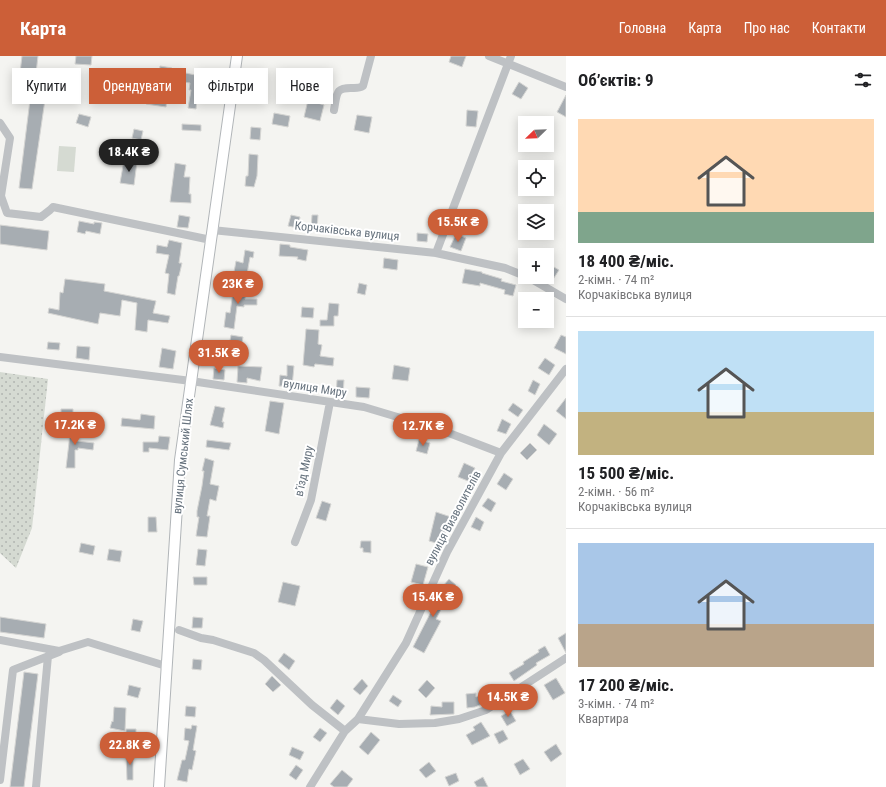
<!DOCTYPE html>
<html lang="uk">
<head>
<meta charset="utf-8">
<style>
	:root { --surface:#fff; --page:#f2f2f2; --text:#202124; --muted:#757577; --line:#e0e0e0; --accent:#cc5f38 }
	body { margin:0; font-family:"Roboto Condensed",sans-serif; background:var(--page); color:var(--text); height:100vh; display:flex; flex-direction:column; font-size:15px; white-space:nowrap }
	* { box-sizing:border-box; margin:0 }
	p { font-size:13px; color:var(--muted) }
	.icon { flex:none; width:22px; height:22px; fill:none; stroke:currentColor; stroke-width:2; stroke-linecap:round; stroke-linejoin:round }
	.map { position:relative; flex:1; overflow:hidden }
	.side { display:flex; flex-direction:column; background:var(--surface); width:320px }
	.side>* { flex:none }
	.hud { position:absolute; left:12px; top:12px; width:380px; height:36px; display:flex; gap:8px }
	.needle { width:26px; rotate:247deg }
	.fabs { position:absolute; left:518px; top:60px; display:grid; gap:8px }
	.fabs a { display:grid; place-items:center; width:36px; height:36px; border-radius:0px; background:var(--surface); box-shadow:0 2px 10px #0003; font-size:20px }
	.price { position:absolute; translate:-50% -34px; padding:0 9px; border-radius:14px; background:var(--accent); color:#fff; font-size:13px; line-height:26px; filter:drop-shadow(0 1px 2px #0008) }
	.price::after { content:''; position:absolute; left:50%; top:24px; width:12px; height:9px; margin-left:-6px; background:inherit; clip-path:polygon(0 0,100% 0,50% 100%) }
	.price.selected { background:#222; color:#fff }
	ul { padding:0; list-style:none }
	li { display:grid; align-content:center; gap:8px; height:212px; padding:0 12px }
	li+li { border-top:1px solid var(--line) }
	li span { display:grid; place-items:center; height:124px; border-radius:0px; color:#555 }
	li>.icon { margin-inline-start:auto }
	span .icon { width:72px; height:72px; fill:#fffc; stroke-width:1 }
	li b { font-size:17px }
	h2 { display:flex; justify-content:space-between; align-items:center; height:48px; padding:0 12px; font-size:17px }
	.chip { padding:0 14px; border-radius:0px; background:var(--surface); box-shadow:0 2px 10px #0003; font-size:14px; line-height:36px }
	.chip.selected { background:var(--accent); color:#fff }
	header { display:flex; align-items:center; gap:24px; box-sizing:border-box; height:56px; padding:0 20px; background:var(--accent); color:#fff }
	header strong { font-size:19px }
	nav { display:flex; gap:22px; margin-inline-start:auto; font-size:14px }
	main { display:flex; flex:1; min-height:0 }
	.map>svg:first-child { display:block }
	.grass { fill:url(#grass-dots) }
	.garden { fill:#d5dad2 }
	.building { fill:#a7adb2; stroke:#d5d5d3 }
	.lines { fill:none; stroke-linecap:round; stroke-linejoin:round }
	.major-casing { stroke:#b1b5b8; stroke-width:12 }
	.minor { stroke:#bec1c4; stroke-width:8 }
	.major { stroke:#fff; stroke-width:10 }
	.labels { text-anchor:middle; stroke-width:4; stroke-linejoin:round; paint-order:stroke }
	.street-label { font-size:12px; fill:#67737e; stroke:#fff }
</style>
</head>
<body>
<header>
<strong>Карта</strong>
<nav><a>Головна</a><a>Карта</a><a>Про нас</a><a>Контакти</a></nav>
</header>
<main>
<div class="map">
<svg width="566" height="731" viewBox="0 0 566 731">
	<defs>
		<pattern id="grass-dots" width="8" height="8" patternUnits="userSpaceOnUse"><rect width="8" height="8" fill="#d5dad2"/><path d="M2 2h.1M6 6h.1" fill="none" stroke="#b1b5b0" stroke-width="1.8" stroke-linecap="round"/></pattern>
	</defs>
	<rect width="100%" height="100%" fill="#f4f4f1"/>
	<path class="grass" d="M0,316l48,7 -16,149 -16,40 -16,-15z"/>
	<path class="garden" d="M59,90l17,1 -2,25 -17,-1z"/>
	<path class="building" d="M22,0h16l-3,26 -16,-1z
		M76,0h16l-1,9 -16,-1z
		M451,0h15l-4,11 -13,-5z
		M160,10l12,2 -1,2 34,7 -2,15h-5l-2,17 -8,-1 3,-18h-2l1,-7 -12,-2v-3l-19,-3z
		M256,24h9v12l-10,-1z
		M519,26l9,6 -7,11 -9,-5z
		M299,27l8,2 -4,16 -8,-2z
		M32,28l15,2 -15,103 -13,-1z
		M148,33l20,3 -2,15 -20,-3z
		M566,39v22l-9,-5z
		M308,44l16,5 -4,16 -16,-4z
		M467,54l11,1 -2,16 -10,-1z
		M274,57l16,3 -2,11 -16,-3z
		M79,58l12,3 -3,10 -12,-4z
		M357,59l15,2 -3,16 -15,-3z
		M182,68l19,1v6l-19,-1z
		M251,71l10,1 -1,12 -10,-1z
		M134,73l9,2 -2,9 -9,-2z
		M249,98l9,1 -1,21 -3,11 -9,-1 1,-10h2z
		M124,104l13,2 -3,23 -14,-2z
		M175,107l11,2 -2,12h6l-1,17h2v9l-21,-1z
		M179,159l11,2 -2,11 -11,-1z
		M291,159l9,2 -2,11 -10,-2z
		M312,159h6l-1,15h-6z
		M79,165l15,3v-2l8,1 -2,11 -14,-3 -1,3 -8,-2z
		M0,169l49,6 -2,19 -47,-6z
		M417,177l11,1 -1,8 -10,-1z
		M456,178l10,4 -5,13 -11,-4z
		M169,184l13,3 -3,20h3l-3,13h-1l-3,19 -8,-2 2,-19 -4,-1 4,-18 -13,-2 1,-8 10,2z
		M280,188l10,1v2l18,3 -2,11 -9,-2 1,-2 -19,-1z
		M245,194l9,2 -1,6 -3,-1 -3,17 -13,-2 2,-11 7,2z
		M384,202l14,2 -1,10 -14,-2z
		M547,207l12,7 -7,11 -5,-3z
		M465,213l17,3v1l20,6 -1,2 15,4 -3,11 -9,-2 1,-4 -25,-7v3l-18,-3z
		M65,223l40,5 -1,7 52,10 -3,12 17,3 -2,7 -20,-3 -1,12 -12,-2 2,-27 -15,-3 -2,16 -20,-3 -2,11 -50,-11 1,-5 10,2 1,-18 3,1z
		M359,227l8,2 -2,10 -8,-2z
		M234,229l13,2 -2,12h12v6h-13v2l-7,-1 -3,23 -10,-2 2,-15 4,1z
		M329,247l10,1 -1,12h-4v10h-14v-6h7z
		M302,251l12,1 -1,10 -12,-1z
		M306,273l13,1 -1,14 4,1 -2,11 14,2 -1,8 -18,-2 -1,3 -11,-2z
		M231,279l12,2 -3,18 -12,-3z
		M561,279l5,2v17l-12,-6z
		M48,286l12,1 -1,7 -12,-1z
		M77,290l13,1 -1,13 -13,-2z
		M162,292l14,3 -3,18 -14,-2z
		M545,302l10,7 -6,10 -11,-7z
		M287,309l7,1 -2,21 -13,-1 1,-11 7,1z
		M394,309l16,3 -2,13 -16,-2z
		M238,310l24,1 -2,14 -13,-3v5l-10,-1z
		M214,312l11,2 -1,10 -11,-1z
		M337,324h7l-1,16h-7z
		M533,324l7,4 -5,11 -7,-4z
		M356,331l14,1 -1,10 -13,-1z
		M566,342v21l-10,-8z
		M270,345l14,2 -5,31 -14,-3z
		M513,347l10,7 -5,7 -10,-7z
		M215,350l10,2 -3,14h2l-1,6 -13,-3z
		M61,353h12v9l-12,-1z
		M141,358l14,2 -1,13 -33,-3 1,-8 18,2z
		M502,363l9,5 -5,10 -9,-3z
		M544,368l13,10 -8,11 -12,-10z
		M67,369l11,1 -1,15 17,2 -1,7 -15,-2v2h-3v18h-9l4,-34h-3z
		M159,380l11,1 -2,13 -19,-2v4h-6v-10h15z
		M207,384l24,3 -2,7 -23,-3z
		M419,384l11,3 -3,11 -11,-3z
		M530,387l7,7 -10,10 -7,-7z
		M205,402l9,3 -4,23 9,2 -3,15 -6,-2 -3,17h3l-3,21 -11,-1 3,-19h-2v-6l5,-25 2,-15h-2z
		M464,407l11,5 -7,13 -10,-4z
		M504,417l9,6 -7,11 -9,-6z
		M488,442l8,5 -5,9 -9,-6z
		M322,445l9,3 -5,17 -10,-3z
		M436,456l15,5 -6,17 -2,11 -14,-4z
		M148,461h8l1,15h-9z
		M476,461l8,5 -4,9 -9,-4z
		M361,485h10v12l-8,-1v-4h-3z
		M81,487l14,3 -2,9 -14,-3z
		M109,493l13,2 -2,11 -13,-2z
		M198,493l9,1 -2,16 -9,-1z
		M416,508l12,3 -5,18 -12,-3z
		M193,521h14v8h-13z
		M449,523l7,6 -13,14 3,1 -10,19 5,2 -17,32 -11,-6 21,-41 -3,-2 6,-11z
		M283,526l17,4 -5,20 -17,-4z
		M0,561l46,7 -2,14 -44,-6z
		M193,561l10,1 -1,10h-10z
		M133,563l10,2 -3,11 -9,-2z
		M566,577v20l-8,-15z
		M545,590l5,9 -14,8 1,2 -23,16 -5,-8 15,-9 -1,-2 16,-10 -1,-2z
		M284,597l11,8 -6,9 -11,-9z
		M193,603l9,1 -1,10 -9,-1z
		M24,616l14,2 -14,113h-14z
		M272,620l9,9 -8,7 -8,-8z
		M556,622l9,15 -12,7 -9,-15z
		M362,623l6,7 -8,9 -7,-6z
		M427,624l8,8 -9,10 -8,-8z
		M129,629l12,3 -3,10 -11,-3z
		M496,632l3,7 -10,6 -14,6 -8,1 -1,-14 10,-1v4z
		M393,639l9,6 -4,6 -9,-6z
		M337,643l8,7 -7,9 -8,-7z
		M442,646h12v12l-24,1 1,-9 11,1z
		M186,650l10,1 -1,10 -10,-1z
		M114,651l12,1 -1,23 -15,-3 2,-7 1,1z
		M510,655l6,10 -9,5 -6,-10z
		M481,666l9,14 -18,9 -6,-10 9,-5 -2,-3z
		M192,669l5,1 -4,24 3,1 -4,19 -3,-1 -2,13 -10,-2 5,-20h3l4,-19 -5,-1 1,-12 6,1z
		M320,672l7,5 -7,9 -7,-5z
		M126,673h10v10h-10z
		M503,674l5,9 -9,5 -5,-10z
		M371,676l9,8 -12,15 -9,-8z
		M556,688l6,10 -11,8 -7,-10z
		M292,691l12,5 -4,8 -11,-5z
		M126,696h7v28h-6z
		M523,703l7,10 -10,6 -6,-11z
		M429,706l7,9 -10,7 -7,-8z
		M296,709l7,5 -7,10 -7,-5z
		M342,714l11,9 -6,8h-13l-4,-3z
		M456,717l3,8 -10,5 -4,-9z
		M483,721l5,10h-11l-3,-5z"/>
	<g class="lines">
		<defs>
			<path id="major" d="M159,731l21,-327 57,-404"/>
		</defs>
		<use href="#major" class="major-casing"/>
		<path class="minor" d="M489,0l77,31
			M334,54c3,-17 1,-23 20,-22 4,0 6,0 9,-2l8,-30
			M0,67l10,15 -9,58 6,17 34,4 9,-7 3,-3 158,33
			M212,174l224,23 69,15 20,8
			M436,197l75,-197
			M528,221l38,22
			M0,301l191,24 173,26 77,23 60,23
			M295,486l16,-42 19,-98
			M179,574l22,8 12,2 41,13 10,7 48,45 33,26
			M0,584l59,11 29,-9 78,24
			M358,663l41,5 36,-1 24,-4 27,-9 80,-52
			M0,724l13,-110 46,-18
			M36,731l12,-131
			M310,731l35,-56 13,-12 48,-76 41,-91 54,-99 65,-84"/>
		<use href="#major" class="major"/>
	</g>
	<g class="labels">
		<g class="street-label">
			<text transform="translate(347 175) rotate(6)" y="4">Корчаківська вулиця</text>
			<text transform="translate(315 332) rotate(9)" y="4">вулиця Миру</text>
			<text transform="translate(183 400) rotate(-84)" y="4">вулиця Сумський Шлях</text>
			<text transform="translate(304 415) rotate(-78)" y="4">в'їзд Миру</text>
			<text transform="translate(453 462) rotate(-62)" y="4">вулиця Визволителів</text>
		</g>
	</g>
</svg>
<div class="fabs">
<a><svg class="needle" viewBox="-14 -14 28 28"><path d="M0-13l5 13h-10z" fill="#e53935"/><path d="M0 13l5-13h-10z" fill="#757577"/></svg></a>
<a><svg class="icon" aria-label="locate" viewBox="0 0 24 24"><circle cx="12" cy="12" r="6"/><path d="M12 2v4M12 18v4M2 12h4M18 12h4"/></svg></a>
<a><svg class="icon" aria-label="layers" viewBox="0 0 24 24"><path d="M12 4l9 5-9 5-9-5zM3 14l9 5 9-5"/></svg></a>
<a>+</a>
<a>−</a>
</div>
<b class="price selected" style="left:129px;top:117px">18.4K ₴</b>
<b class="price" style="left:458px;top:187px">15.5K ₴</b>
<b class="price" style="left:238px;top:249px">23K ₴</b>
<b class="price" style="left:219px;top:318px">31.5K ₴</b>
<b class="price" style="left:75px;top:390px">17.2K ₴</b>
<b class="price" style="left:423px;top:391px">12.7K ₴</b>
<b class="price" style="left:433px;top:562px">15.4K ₴</b>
<b class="price" style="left:508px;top:662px">14.5K ₴</b>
<b class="price" style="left:130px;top:710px">22.8K ₴</b>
<div class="hud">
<a class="chip">Купити</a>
<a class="chip selected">Орендувати</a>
<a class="chip">Фільтри</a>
<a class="chip">Нове</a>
</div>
</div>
<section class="side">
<h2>Об’єктів: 9<svg class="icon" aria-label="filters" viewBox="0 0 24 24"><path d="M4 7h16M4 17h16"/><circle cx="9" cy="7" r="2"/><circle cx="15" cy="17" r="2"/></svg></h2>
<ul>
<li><span style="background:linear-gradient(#ffd9b3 75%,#7fa58c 0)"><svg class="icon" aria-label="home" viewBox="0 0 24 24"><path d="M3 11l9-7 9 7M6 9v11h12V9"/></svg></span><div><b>18 400 ₴/міс.</b><p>2-кімн. · 74 m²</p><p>Корчаківська вулиця</p></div></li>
<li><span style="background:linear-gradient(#bfe0f5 65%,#c2b280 0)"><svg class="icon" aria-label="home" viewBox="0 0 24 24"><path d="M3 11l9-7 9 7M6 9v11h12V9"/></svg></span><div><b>15 500 ₴/міс.</b><p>2-кімн. · 56 m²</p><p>Корчаківська вулиця</p></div></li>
<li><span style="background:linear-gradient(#a9c7e8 65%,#b9a48a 0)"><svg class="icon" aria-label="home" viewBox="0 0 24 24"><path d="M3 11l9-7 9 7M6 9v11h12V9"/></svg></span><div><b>17 200 ₴/міс.</b><p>3-кімн. · 74 m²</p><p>Квартира</p></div></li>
</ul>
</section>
</main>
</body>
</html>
